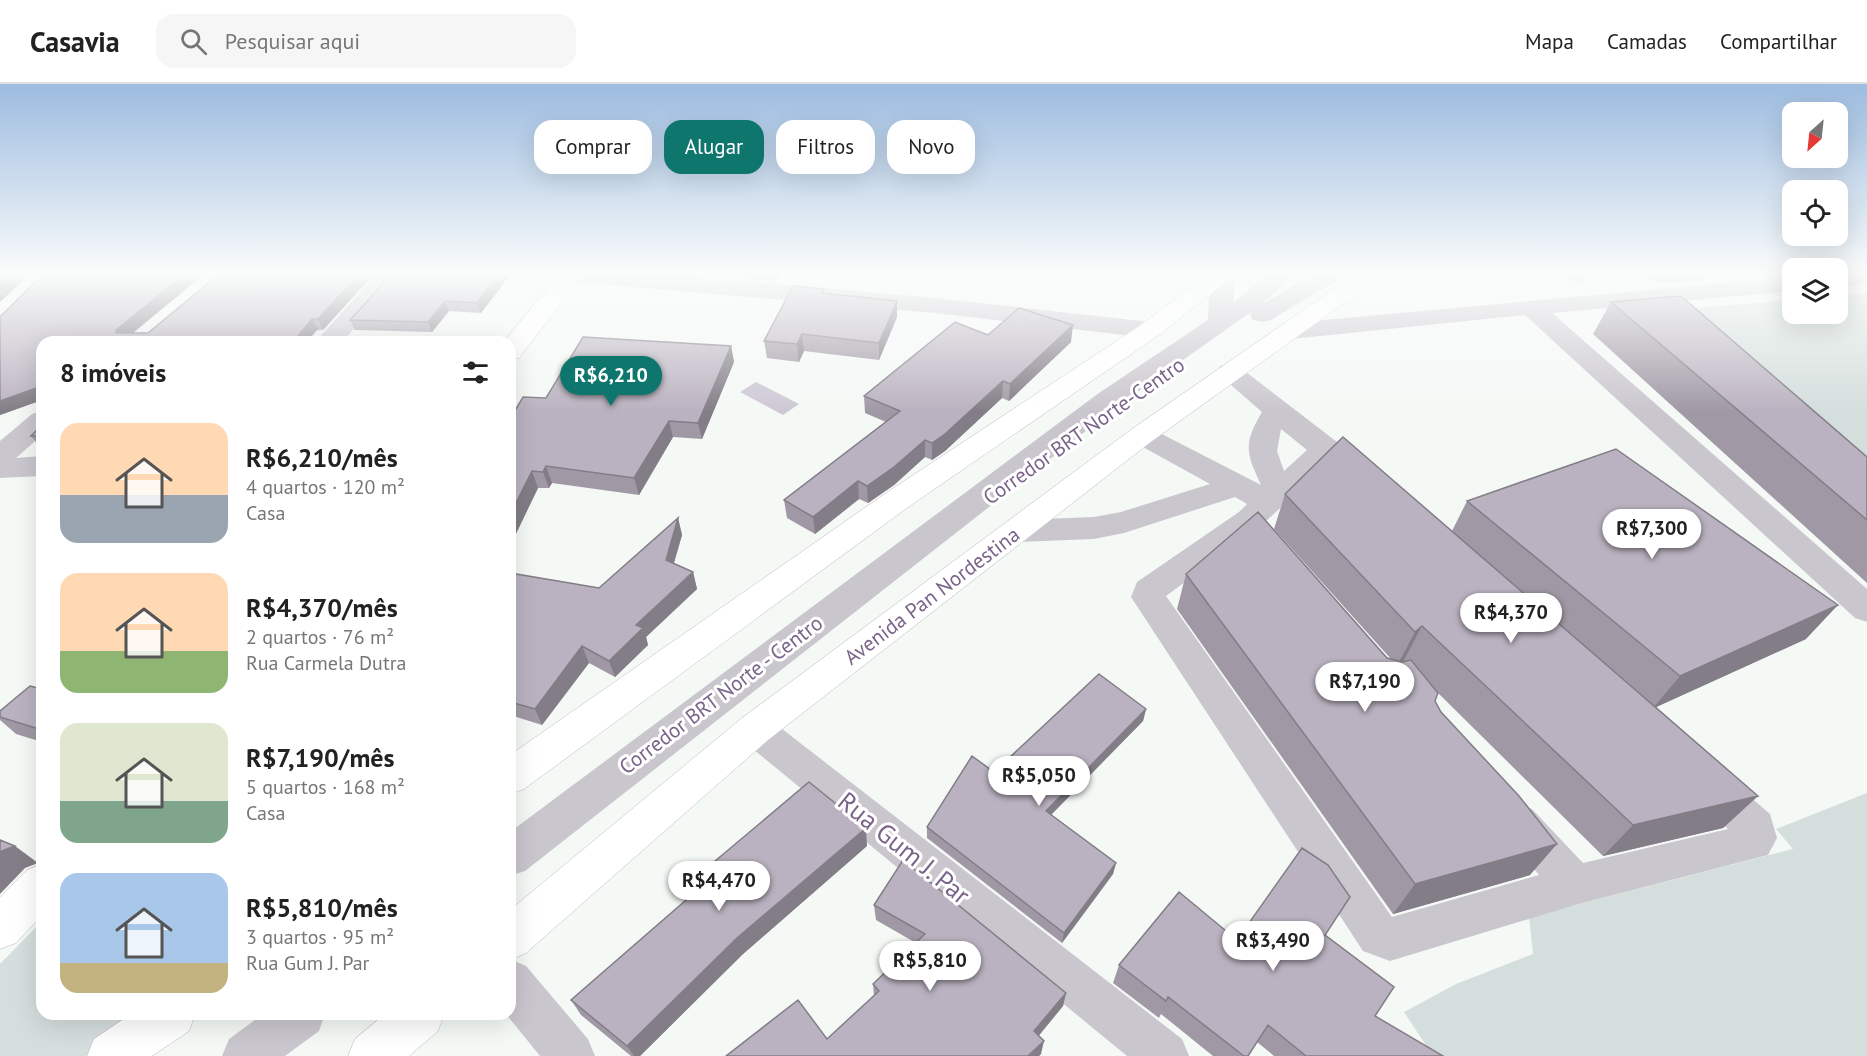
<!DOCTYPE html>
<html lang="pt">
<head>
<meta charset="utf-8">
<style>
	:root { --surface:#fff; --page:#f6f6f6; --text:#222; --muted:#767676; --line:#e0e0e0; --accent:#0f766e }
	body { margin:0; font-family:"PT Sans",sans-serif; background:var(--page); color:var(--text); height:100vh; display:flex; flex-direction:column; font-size:22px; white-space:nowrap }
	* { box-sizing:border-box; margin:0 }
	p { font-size:20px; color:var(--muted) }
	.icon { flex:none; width:33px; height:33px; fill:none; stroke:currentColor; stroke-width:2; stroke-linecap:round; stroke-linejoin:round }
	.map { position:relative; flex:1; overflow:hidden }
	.side { position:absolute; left:36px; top:252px; width:480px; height:684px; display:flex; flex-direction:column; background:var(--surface); border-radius:18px; box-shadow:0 6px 24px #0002 }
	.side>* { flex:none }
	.banner { position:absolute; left:534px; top:36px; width:570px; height:54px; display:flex; gap:12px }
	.needle { width:39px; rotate:207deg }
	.tools { position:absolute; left:1782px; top:18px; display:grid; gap:12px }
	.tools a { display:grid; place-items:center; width:66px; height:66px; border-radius:12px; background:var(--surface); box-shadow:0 6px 24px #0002; font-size:30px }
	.price { position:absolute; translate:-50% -51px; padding:0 14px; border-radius:21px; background:#fff; color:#222; font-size:20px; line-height:39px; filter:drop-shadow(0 2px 3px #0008) }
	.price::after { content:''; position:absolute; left:50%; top:36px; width:18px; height:14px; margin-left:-9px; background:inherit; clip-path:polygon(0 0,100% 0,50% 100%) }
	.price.selected { background:var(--accent); color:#fff }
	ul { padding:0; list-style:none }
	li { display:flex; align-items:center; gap:18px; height:150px; padding:0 24px }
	li span { display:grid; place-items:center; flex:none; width:168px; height:120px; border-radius:18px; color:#555 }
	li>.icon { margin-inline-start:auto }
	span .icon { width:72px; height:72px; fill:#fffc; stroke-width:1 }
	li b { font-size:26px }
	h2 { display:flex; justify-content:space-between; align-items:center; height:72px; padding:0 24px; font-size:26px }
	.chip { padding:0 21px; border-radius:18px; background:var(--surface); box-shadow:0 6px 24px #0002; font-size:21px; line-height:54px }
	.chip.selected { background:var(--accent); color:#fff }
	header { display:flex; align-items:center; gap:36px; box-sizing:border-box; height:84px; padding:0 30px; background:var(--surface); border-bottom:2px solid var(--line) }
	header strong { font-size:28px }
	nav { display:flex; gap:33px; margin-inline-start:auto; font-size:21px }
	.search { width:420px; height:54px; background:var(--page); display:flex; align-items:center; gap:15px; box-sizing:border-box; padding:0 21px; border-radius:18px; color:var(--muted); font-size:22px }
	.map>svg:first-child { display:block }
	.green { fill:#d4dedc }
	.water { fill:#cdc8d5 }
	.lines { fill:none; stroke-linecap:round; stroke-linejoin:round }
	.major-casing { stroke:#beb8c1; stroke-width:1 }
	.highway-casing { stroke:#bcb8bf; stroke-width:1 }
	.minor { fill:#cac6ce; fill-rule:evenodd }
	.major { fill:#fff; fill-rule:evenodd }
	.highway { fill:#fff; fill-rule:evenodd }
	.wall { fill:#a099a5 }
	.shaded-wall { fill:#827d86 }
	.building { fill:#bab2c0; stroke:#827d86; stroke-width:1.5 }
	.labels { text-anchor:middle; stroke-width:6; stroke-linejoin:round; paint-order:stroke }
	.street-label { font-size:21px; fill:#7a6489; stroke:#fff }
	.near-street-label { font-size:26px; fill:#7a6489; stroke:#fff }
</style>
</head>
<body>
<header>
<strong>Casavia</strong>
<div class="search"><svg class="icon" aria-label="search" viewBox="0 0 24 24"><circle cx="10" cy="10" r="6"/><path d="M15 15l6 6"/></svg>Pesquisar aqui</div>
<nav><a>Mapa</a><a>Camadas</a><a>Compartilhar</a></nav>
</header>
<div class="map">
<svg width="1867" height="972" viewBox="0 0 1867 972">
	<rect width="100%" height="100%" fill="#f5f9f6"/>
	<path class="green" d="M1867,209v222l-226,-203 151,-12v14h46v-18z
		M1867,709v263h-434l-29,-44 52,-28 77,-30 -4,-37 264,-68 -17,-20z
		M42,837v93h111l-61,42h-92v-92z"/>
	<path class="water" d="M756,298l43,22 -16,11 -43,-23z"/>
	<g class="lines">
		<defs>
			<path id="major" d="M558,191h25l-64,83 -9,2v-18h-6z
				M42,780v51l-26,28 -16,6v-52l27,-27z"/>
			<path id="highway" d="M1207,191h28l-76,60 -248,170 -387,284 -14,5v-39l379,-264 252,-166z
				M1354,191h29l-231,166 -384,299 -242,213 -16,7v-50l232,-192 390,-289z
				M131,930h64l-6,17 -37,25h-65l7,-17z
				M385,930h59l-6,17 -29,25h-61l7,-17z"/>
		</defs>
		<use href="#major" class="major-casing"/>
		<use href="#highway" class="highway-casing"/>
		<path class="minor" d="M376,191h26l-60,67h-27z
			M564,191h110l45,4 216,19 215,24 9,3 4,5 -4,5 -9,3 -215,-25 -359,-31 -8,-2z
			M1210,191h24v27l34,-27h28l-37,31 52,-31h30l-4,5 -66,40 -9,2 -9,-2 -3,-5 1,-3 -132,93 -594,466 -15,5v-44l589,-439 109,-73z
			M1563,191h26v1l-4,5c-8,2 -16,3 -22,-6z
			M1838,191h29v9l-29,3z
			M1792,193v14l-240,22 315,276v33l-12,-4 -330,-303 -234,24 -9,-3 -4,-5 4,-5 9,-3z
			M1229,280l9,2 99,76 39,37 -4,7c-21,6 -31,-8 -46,-20l-61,56 26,32 -5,8c-22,7 -29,-8 -43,-23l-77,57 226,321 147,-42 -35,-40 -6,-13 6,-13 14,-5 14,5 51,54 145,-34 -36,-34 -6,-12 6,-12 14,-5 14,5 50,43 7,24 -9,17 -193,50 -185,56 -27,-10 -232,-354 6,-15 102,-70 8,-8 -12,-7 -111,36 -30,6 -76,3 -11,-3 -5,-8 5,-8 11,-3 76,-3 27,-5 89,-28 -78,-43 -4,-6 4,-6 10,-3 10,3 109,56c-15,-32 -18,-41 1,-73l-46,-40 4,-6zM1281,345l26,21 -23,21 -7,-20z
			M42,327v24l-26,23 26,-2v20l-42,2v-37l32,-27z
			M755,629l13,5 414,321 7,17h-62l-385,-316 -6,-11 6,-11z
			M510,875l16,7 62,73 7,17h-55l-34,-42h4z
			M263,930h62l-6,17 -34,25h-63l7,-17z"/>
		<use href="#major" class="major"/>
		<use href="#highway" class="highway"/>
	</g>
	<path class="wall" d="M42,191h161l-70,58h15l71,-58h154l-50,55 -281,12v58l-42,15v-99l2,-1z
		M391,191h119l-29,38 -32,-2 -17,21 -77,-2 -5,-10z
		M713,191h67l-3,6z
		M1637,191h69l-3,5 -43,3z
		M824,205v4l73,24 -18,43 -75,-9 -5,11 -32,-4 -3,-17z
		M1611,218l256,155v126l-274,-249z
		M988,251l83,7 -62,59 -7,-3 -57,53 -13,9 -7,-3 -31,28 -26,18 -9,-4 -44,35 -28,-16 -3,-18 102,-78 -21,-9 -1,-17z
		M731,262l3,16 -32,77 -29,-2 -34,58 -87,-12 -3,5h-11l-28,58v-127l36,-21z
		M42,341v22h-2l-9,-11z
		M1285,410l167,37 15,-30 339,138 -150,68 102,89 -35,32 -120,28 -167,-165 -1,10 95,174 -137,39 -216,-305 9,-35 205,85 -117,-130z
		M678,434l4,17 -8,28 19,9 4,17 -51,48 2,8 -33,32 -26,-14 -47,62 -32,-10v-142l89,15z
		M42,605v53l-26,-8 -16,-14v-9z
		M1146,625l-3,12 -92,94 65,48 -3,11 -51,69 -135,-105v-11l67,-55z
		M867,762l-124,108 -103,102h-9l-50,-41 -10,-15 141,-123 -4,-10z
		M874,821l192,88 -3,13 -24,29 2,19 -2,2h-313l101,-17 47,-43 -1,-12 43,-41 -40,-23z
		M1325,851l50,81 68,40h-169l-17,-14 -9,14h-35l-52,-42 -2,4 -46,-35 6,-18 118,-25z"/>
	<path class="shaded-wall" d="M0,191h29l-29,27z
		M184,191h19l-79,65 -8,-7v-3z
		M358,191h15l-50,55 -5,-11z
		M498,191h12l-29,38 -4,-10z
		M776,191h4l-3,6z
		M445,217l4,10 -17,21 -4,-10z
		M897,217v16l-18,43v-17z
		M312,235l6,10 -11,13h-14z
		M1073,241l-2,17 -62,59 1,-17z
		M802,250l2,17 -5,11 -2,-18z
		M731,262l3,16 -32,77 -4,-16z
		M1003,297l-1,17 -57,53 -13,9v-17z
		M42,302v14l-42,15v-14z
		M669,337l4,16 -34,58 -5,-17z
		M925,356v17l-31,28 -26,18 -1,-17z
		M546,382l6,17 -3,5 -6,-16z
		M532,387l6,17 -28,58v-31z
		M858,397l1,18 -44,35 -2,-17z
		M678,434l4,17 -12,41 -4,-16z
		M693,488l4,17 -51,48 2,8 -33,32 -6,-16 27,-36z
		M1838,521l-32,34 -154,70 28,-33z
		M1422,542l-18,34 -7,6 18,-34z
		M582,562l7,17 -47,62 -7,-16z
		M1146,625l-3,12 -99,101 2,-11z
		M1758,712l-35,32 -120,28 30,-31z
		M866,744l1,18 -124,108 -103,102h-6l-7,-10 110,-108z
		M1557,760l-27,31 -137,39 22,-30z
		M15,762l23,17 -13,5 -25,26v-41l2,-2z
		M1116,779l-3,11 -51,69 2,-10z
		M1066,909l-3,13 -31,38 2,-13z
		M1044,957l-3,13 -2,2h-10z"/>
	<path class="building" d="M0,191h10l-10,9z
		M42,191h142l-68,55v3h32l70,-58h140l-40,44h-6l-19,23h-251v44l-42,15v-85l2,-1z
		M391,191h107l-21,28 -32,-2 -17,21 -78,-2z
		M793,202l31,3 -2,4 75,8 -18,42 -77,-9 -5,10 -33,-3z
		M1681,212l186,161v63l-256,-218z
		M1019,224l54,17 -63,59 -7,-3 -58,53 -13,9 -7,-3 -31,27 -27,19 -9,-5 -45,36 -29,-17 116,-89 -36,-15 91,-74 33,13z
		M583,253l148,9 -33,77 -29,-2 -35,57 -88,-12 -3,6 -11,-1 -22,44v-96l13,-22 23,1z
		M42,341v11h-11z
		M1343,353l415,359 -125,29 -211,-199 -7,6 -130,-138z
		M1616,365l222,156 -158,71 -213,-175z
		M1258,428l129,146 15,4 9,-2 27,33 -3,8 6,11 78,84 38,48 -142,40 -229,-310z
		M678,434l-12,42 27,12 -57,53 7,3 -34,33 -27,-15 -47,63 -25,-7v-129l89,15z
		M1099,590l47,35 -100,102 70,52 -52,70 -137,-106 45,-71 22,16z
		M30,602l12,3v41l-42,-13v-6z
		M809,698l57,46 -129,110 -110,108 -56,-46 145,-126 -8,-7z
		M0,756l15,6 -13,5 -2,2z
		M1302,764l26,17 22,32 -25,38 69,52 -19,29 68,40h-137l-38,-31 -20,31h-4l-76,-59 -2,4 -47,-36 60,-73 58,48z
		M903,776l163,133 -32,38 10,10 -15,14 1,1h-304l72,-56 29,39 52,-48 -6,-7 52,-50 -51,-29z"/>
	<linearGradient id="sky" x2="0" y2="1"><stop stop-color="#9dbce0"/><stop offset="0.58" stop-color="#fafcfb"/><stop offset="1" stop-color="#fafcfb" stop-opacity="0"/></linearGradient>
	<rect width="1867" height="328" fill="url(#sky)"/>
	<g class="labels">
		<g class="street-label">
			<text transform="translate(1084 347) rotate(-35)" y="7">Corredor BRT Norte-Centro</text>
			<text transform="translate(932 512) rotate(-37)" y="7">Avenida Pan Nordestina</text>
			<text transform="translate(721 611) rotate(-37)" y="7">Corredor BRT Norte - Centro</text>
		</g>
		<g class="near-street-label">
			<text transform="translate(904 764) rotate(39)" y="9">Rua Gum J. Par</text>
		</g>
	</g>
</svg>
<div class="tools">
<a><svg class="needle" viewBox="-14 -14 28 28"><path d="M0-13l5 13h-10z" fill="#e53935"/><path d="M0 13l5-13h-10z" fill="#767676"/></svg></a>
<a><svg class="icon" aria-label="locate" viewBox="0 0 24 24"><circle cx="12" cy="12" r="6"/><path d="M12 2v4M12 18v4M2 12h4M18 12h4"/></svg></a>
<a><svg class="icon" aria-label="layers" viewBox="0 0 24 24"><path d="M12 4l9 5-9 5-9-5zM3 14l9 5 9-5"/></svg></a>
</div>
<b class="price selected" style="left:611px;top:323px">R$6,210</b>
<b class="price" style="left:1652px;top:476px">R$7,300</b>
<b class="price" style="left:1511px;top:560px">R$4,370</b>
<b class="price" style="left:1365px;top:629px">R$7,190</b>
<b class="price" style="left:1039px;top:723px">R$5,050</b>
<b class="price" style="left:719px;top:828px">R$4,470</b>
<b class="price" style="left:1273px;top:888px">R$3,490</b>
<b class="price" style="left:930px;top:908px">R$5,810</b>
<div class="banner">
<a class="chip">Comprar</a>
<a class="chip selected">Alugar</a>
<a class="chip">Filtros</a>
<a class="chip">Novo</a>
</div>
<section class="side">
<h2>8 imóveis<svg class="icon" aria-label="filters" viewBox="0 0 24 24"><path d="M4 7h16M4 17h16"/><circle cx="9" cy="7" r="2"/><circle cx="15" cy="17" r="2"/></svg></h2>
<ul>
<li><span style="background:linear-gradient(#ffd9b3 60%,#9aa5b1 0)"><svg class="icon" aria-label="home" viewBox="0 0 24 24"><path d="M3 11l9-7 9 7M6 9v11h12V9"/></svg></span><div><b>R$6,210/mês</b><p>4 quartos · 120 m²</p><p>Casa</p></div></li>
<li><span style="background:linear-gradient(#ffd9b3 65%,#8fb573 0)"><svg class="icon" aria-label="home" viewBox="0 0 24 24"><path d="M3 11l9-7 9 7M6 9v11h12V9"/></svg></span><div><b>R$4,370/mês</b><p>2 quartos · 76 m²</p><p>Rua Carmela Dutra</p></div></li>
<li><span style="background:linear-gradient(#dfe7d0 65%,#7fa58c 0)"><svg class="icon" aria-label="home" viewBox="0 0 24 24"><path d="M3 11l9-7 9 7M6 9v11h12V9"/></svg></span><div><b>R$7,190/mês</b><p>5 quartos · 168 m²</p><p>Casa</p></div></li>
<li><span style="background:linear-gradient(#a9c7e8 75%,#c2b280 0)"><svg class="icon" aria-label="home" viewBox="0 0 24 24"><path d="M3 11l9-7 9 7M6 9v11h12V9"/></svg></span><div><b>R$5,810/mês</b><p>3 quartos · 95 m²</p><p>Rua Gum J. Par</p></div></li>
</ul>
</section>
</div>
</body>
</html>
